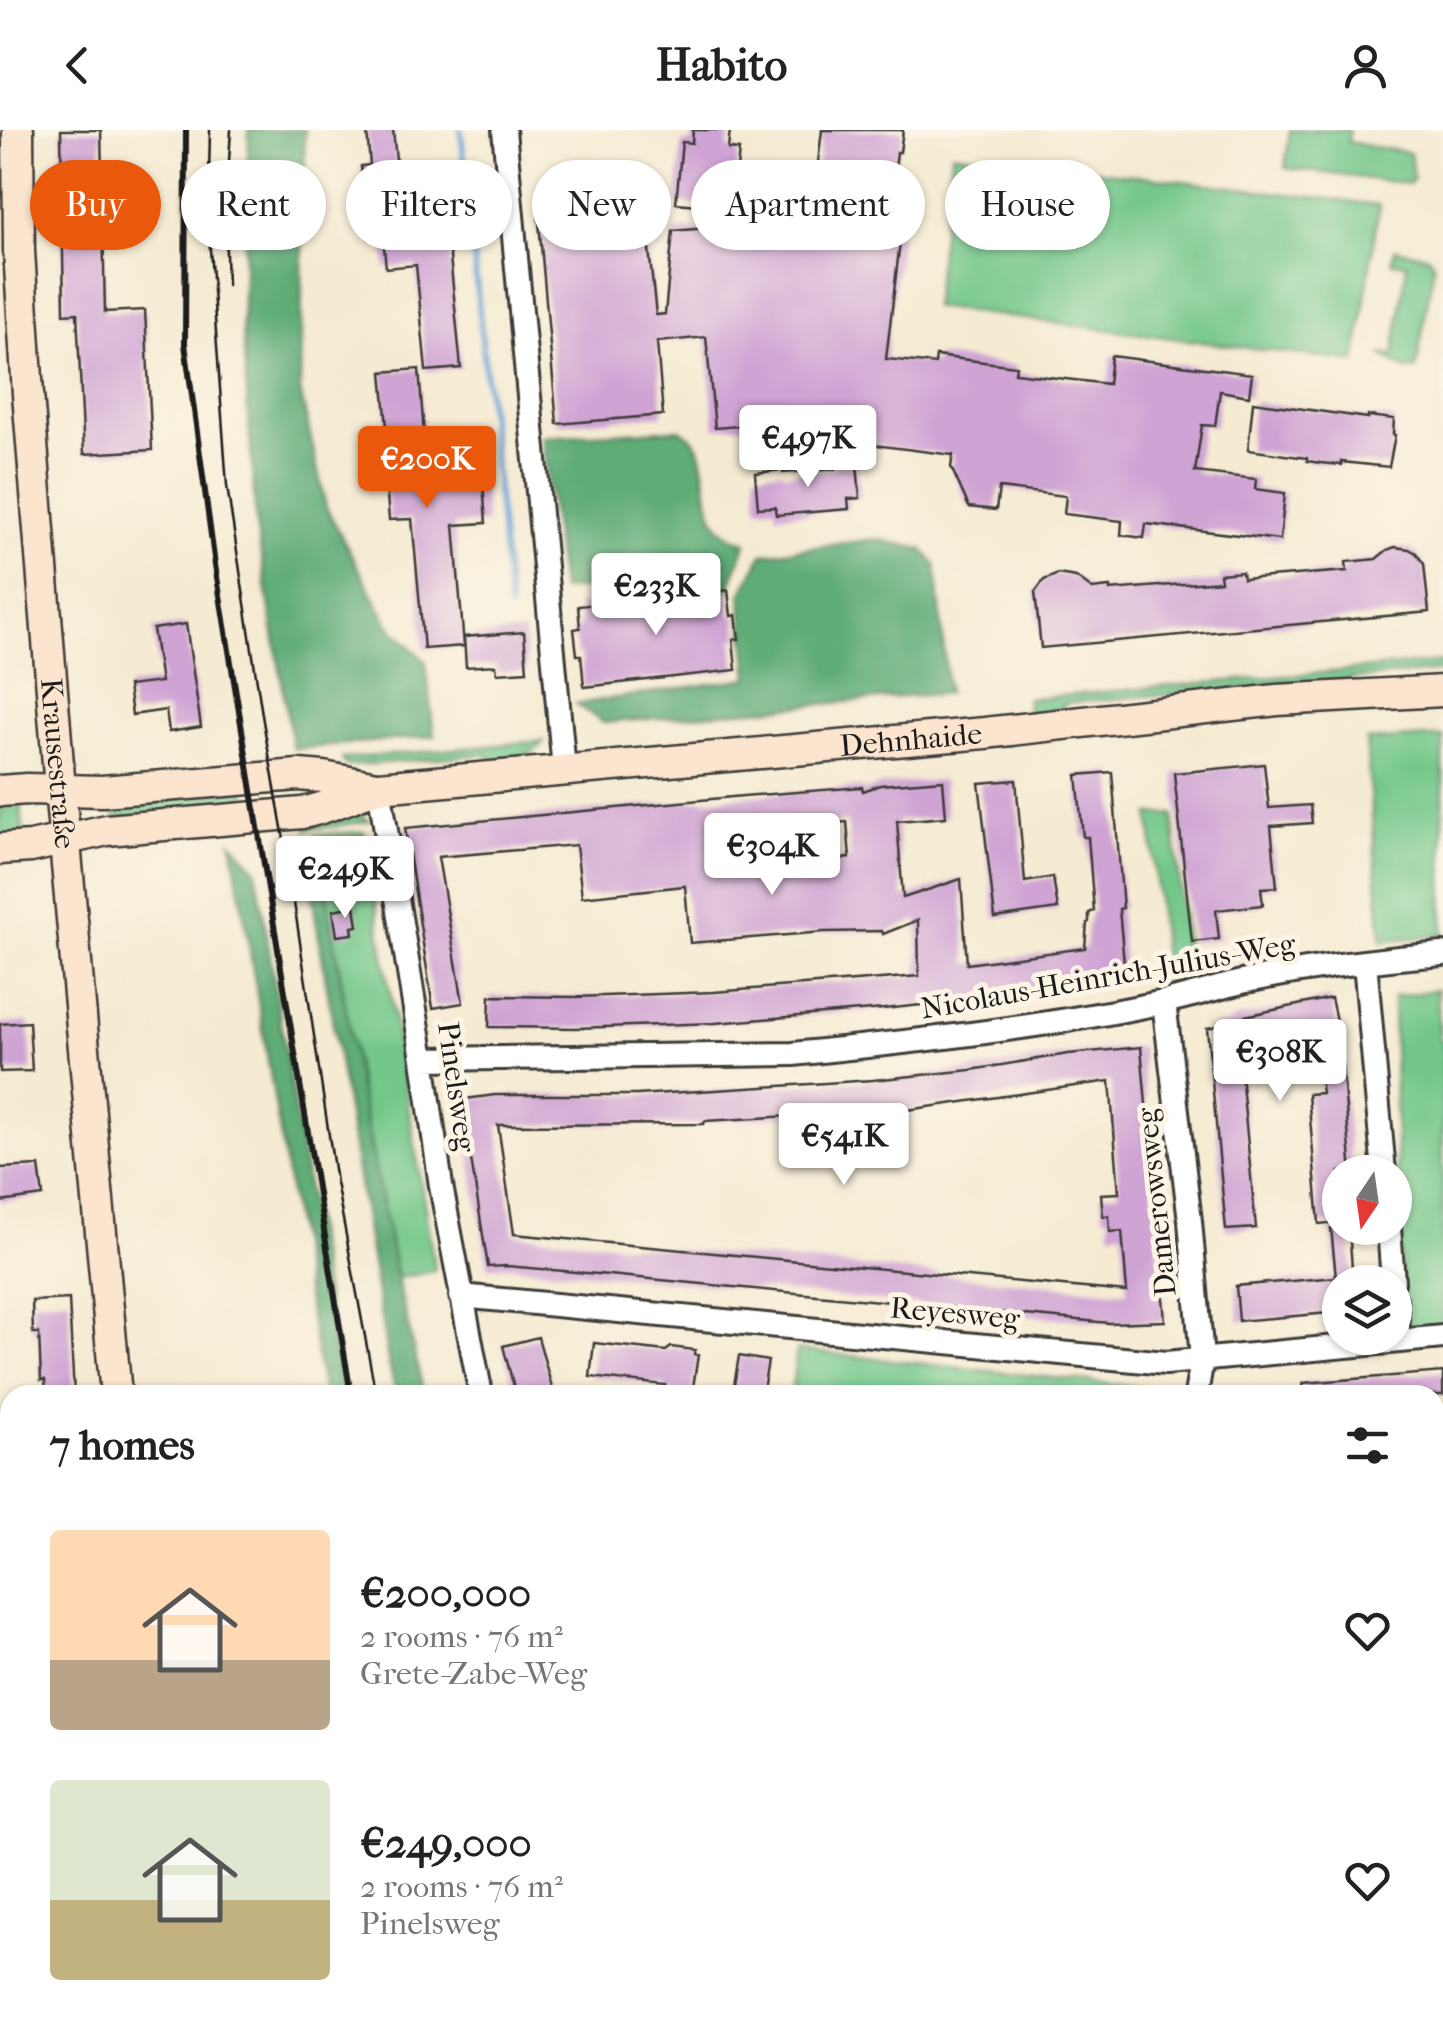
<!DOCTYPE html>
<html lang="en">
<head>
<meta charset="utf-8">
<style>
	:root { --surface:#fff; --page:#f2f2f2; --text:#222; --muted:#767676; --accent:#ea580c }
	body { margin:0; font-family:"IM FELL French Canon",serif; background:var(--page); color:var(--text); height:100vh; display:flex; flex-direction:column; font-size:38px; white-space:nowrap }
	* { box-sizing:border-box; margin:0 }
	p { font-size:32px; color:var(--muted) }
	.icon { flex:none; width:55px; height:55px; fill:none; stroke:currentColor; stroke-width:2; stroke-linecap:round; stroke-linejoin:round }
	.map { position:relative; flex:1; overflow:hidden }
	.drawer { position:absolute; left:0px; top:1255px; width:1445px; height:640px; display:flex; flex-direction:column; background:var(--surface); border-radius:30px 30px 0 0; box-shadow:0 2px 8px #0004 }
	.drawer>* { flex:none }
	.guide { position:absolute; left:30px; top:30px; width:1385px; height:90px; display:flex; gap:20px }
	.needle { width:65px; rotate:193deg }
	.buttons { position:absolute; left:1322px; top:1025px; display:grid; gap:20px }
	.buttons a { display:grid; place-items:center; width:90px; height:90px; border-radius:50%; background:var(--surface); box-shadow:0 2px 8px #0004; font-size:50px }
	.price { position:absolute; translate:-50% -85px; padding:0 22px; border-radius:10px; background:#fff; color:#222; font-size:32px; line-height:65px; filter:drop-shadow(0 2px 5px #0008) }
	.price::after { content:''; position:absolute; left:50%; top:60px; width:30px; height:22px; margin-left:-15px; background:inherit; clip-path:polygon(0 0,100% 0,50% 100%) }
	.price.active { background:var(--accent); color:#fff }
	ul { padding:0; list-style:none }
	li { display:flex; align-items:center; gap:30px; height:250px; padding:0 50px }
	li span { display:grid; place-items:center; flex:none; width:280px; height:200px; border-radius:10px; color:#555 }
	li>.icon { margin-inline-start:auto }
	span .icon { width:120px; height:120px; fill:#fffc; stroke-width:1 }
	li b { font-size:42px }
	h2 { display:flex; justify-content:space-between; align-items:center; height:120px; padding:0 50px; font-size:42px }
	.tag { padding:0 35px; border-radius:45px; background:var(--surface); box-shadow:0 2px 8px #0004; font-size:35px; line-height:90px }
	.tag.active { background:var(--accent); color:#fff }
	header { display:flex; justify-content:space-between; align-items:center; height:130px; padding:0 50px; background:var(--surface); font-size:45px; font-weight:700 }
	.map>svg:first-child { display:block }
	.green { fill:#73c78b; stroke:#487254; stroke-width:2.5 }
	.forest { fill:#5eac77; stroke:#3d644a; stroke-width:2.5 }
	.water { fill:#63a0d4; stroke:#405e78; stroke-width:2.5 }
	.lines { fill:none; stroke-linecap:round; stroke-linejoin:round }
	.stream { stroke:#63a0d4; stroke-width:6 }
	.building { fill:#cfa3d4; fill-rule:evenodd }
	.minor-casing { stroke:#3d3b37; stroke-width:28 }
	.tertiary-casing { stroke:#3d3b37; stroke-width:32 }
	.secondary-casing { stroke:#3d3b37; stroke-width:35 }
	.minor { stroke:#fff; stroke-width:22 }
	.tertiary { stroke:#fff; stroke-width:28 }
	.secondary { stroke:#fce5cf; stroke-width:30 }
	.tram { stroke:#1c1c1c; stroke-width:2.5 }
	.rail { stroke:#1c1c1c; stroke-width:6 }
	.labels { text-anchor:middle; stroke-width:10; stroke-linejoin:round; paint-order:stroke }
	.street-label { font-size:30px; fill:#1c1c1c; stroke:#fcf5e5 }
</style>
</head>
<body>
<header><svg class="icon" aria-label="back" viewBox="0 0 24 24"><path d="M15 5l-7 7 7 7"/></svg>Habito<svg class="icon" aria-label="person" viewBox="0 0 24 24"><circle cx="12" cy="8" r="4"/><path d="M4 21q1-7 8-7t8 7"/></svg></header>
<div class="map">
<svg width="1443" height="1895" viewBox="0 0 1443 1895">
	<rect width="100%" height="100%" fill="#fcf5e5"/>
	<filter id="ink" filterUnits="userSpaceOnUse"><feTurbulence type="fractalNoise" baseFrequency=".01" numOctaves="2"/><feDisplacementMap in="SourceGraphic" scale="20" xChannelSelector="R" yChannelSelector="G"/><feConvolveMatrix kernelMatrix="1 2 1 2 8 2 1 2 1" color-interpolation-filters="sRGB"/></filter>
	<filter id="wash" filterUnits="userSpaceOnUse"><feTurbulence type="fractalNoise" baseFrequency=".0048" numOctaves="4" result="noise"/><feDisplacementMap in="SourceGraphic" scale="40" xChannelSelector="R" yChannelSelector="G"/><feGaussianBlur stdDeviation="2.25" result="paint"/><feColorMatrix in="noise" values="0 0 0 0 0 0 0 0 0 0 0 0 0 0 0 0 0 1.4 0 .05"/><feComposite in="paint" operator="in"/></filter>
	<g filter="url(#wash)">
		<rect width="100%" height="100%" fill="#f5ebd3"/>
		<path class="green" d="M1290,0h59l-1,12 62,11 3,26 -4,5 -124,-16z
			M952,23l427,52 -23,157 -423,-55z
			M1395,119l33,7 6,8 -18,105 -10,1 -23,-15h11l13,-91 -15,-2z
			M1443,532v9l-379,32 -1,7 -35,3 -1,-14z
			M1443,606v199l-61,6 -16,-200z
			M544,611c-14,19 -32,17 -54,19l-4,-6 -139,12 -5,-7z
			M245,660l2,17 -132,11 -1,-15z
			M20,670l4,36 -24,2v-36z
			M360,684l9,7 -62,9 -1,-6z
			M1173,684l16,161 -24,7 -15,-167z
			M364,702l71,439 -38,7 -36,-179 -45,-264z
			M1437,860l3,50 3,1v286l-38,2 -8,-138 -4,-194z
			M797,1220l348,38 7,7h-361z"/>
		<path class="forest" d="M249,0h56l-5,260 26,117 63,118 37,37 8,74 -141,13 -37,-224 -14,-200z
			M680,299c7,5 15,10 18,17 15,37 -1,84 49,96l-19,48 -23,2 -6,-8 -13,-4 -125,10 -19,-153z
			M876,409l46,10 14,16 12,128 -345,30 -26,-19 172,-26 -8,-84 22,-40z
			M318,711l43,258 36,179 27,117h-28l-9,-40 -81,-497z
			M232,712l24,27 72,445 16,81h-21z
			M630,1885h42l19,10h-55z"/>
		<path class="water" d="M234,1885h275l-32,10h-263z
			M672,1885h458l21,10h-460z"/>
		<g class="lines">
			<path class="stream" d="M461,0l48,478"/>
		</g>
		<g id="blocks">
			<path class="building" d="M61,0h40l4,182 40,-2 7,140 -68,4 -7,-141 -13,1z
				M393,0l11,110 44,-4 13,132 -35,3 -10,-106 -30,3 -3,-31 -15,1 -7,-72 9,-1 -3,-34z
				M693,0h37l-2,19 11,1 -6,58 -57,-5 6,-61 10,1z
				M822,0h81l-3,22h-3l-9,80 13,1 -15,126 49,5 1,-8 80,10 -1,7 93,11 3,-28 141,18 -3,22 -29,-5 -5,35 -13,-1 -7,47 61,7 -1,10 30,4 -5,47 -134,-16 -2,14 -23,-3 1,-14 -58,-7 2,-18 -67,-8 -3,22 -27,-3 -18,-40 2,-12 -157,-20 2,-14 -83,7 -9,-91 -49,5 6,73 -106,9 -19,-213 106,-9 12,113 9,-1 8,-83 138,-12z
				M419,239l9,119 55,-5 3,40 -32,2 10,121 -40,3 -12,-130 -23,1 -3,-37h6l-10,-111z
				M1253,272l115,16v-2l26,3 -1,15 2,1 -6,32 -48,-5v3l-21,-2 -13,-2v-3l-59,-8z
				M857,334l3,34 -12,1 1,10 -73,6 -1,-8 -17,1 -3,-35 28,-3v3l52,-4v-3z
				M1395,417l14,2 7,4 8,11 5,48 -388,36 -6,-56 9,-12 14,-6 18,3 16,12 18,-2v3l111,-9 -1,-7 22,-2 1,7 104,-8 -1,-9 30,-3 11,-9z
				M728,460l3,26 5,-1 3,24h-6l3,31 -152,17 -3,-32h-4l-3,-26 6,-1 -2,-22z
				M186,494l15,103 -32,5 -3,-22 -34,5 -4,-29 33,-4 -8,-53z
				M524,502l3,39 -30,2 -1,-8 -30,2 -2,-30z
				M1264,634l5,44 41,-3 2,18 -41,3 6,61 -16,1 2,17 -47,5 3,29 -27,3 -18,-169z
				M1112,642l11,136 -4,1 6,65 -128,23 -113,12 -169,14 -139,5 -87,-1 1,-31 85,1 139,-5 205,-16 -1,-56 -35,14 -1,-3 -58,1 -134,11 -5,-57 -103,11 -6,-52 -138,12 25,146 -30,5 -28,-180 338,-32 119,-9 1,4 17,-6 63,-5 3,37 -49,4 6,77 58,-19 6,85 118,-16 2,-25 2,-1v-9l5,-2 -6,-74h-5l-6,-62zM847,692l3,36 -32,3 -3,-36z
				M1016,650l9,102 28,-5 5,32 -63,9 -16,-135z
				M355,776l3,20 -6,1 1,7 -16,2 -4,-26z
				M1331,868l8,36 13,138h-12v50l-21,2 -11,-130 14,-1 -7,-54 -37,9 -1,-4 -38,9 17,175 -30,2 -19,-202 25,-5 -1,-4z
				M29,892l3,49 -32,1v-48z
				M1141,917l24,274 -56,2 -500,-48 -102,-9 -19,1 -26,-165 4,-1 -1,-2 30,-4h141l237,-15 98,-10 97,-16zM1110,951l9,112 -18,1 2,22h6l1,16 12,-1 5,61 -613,-58 -16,-109 206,-1 1,-3 86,-5v5l109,-10z
				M39,1036l4,30 -43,6v-34z
				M1331,1098h18l4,54h-13v30l-101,9 -3,-35 100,-9z
				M69,1169l5,96h-28l-1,-15h-4l-2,-47h-6l-1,-32z
				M538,1207l16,58h-38l-13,-49z
				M594,1213l72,8 5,-4 24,3 -1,4 4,1 -6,39 -28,-4 1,-5 -75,-8z
				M739,1226l29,5 -6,34h-27l1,-3 -3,-1z
				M1443,1242v23h-140v-12z"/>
		</g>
	</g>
	<g filter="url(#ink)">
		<use href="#blocks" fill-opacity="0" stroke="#3d3b37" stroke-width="2.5"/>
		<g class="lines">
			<defs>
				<path id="minor" d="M504,0l60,639
					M379,657l44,272 18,127 40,209
					M1365,832l19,210
					M1164,872l26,219 12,138 -6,36
					M423,929l370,-5c125,-13 248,-26 371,-52 28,-6 55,-15 82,-21 64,-13 131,-22 197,-27
					M1389,1098l4,54
					M461,1166l705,67 277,-26
					M1395,1170l4,39"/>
				<path id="tertiary" d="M0,1661l10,-5
					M1435,1804l8,5"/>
				<g id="secondary">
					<path id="s1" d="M18,0l1,121 9,143 32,395 56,606"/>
					<path d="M0,661l27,-2 75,2 197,-16 24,2 53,10"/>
					<path id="s2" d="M0,719l31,-2 76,-17 195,-17c27,-5 51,-18 77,-26l606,-54 292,-33 166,-9"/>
					<path d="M307,1885l4,10"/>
				</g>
			</defs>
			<use href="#minor" class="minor-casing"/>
			<use href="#tertiary" class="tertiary-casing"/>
			<use href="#secondary" class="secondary-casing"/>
			<use href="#minor" class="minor"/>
			<use href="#tertiary" class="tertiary"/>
			<use href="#secondary" class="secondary"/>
			<path class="tram" d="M210,0l-2,91 19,265 36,235 24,135 49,326 40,213
				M227,155l-2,-62 6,-93
				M609,1885l5,10"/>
			<path class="rail" d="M186,0l-1,214 30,221 136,830
				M579,1885l6,10"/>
		</g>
	</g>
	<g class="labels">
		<g class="street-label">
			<text dy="10" stroke="none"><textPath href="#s2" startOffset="920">Dehnhaide</textPath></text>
			<text dy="10" stroke="none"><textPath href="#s1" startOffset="635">Krausestraße</textPath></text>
			<text transform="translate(1108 846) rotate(-10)" y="10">Nicolaus-Heinrich-Julius-Weg</text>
			<text transform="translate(457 957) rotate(82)" y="10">Pinelsweg</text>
			<text transform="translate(1156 1072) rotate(-96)" y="10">Damerowsweg</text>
			<text transform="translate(955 1183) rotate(5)" y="10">Reyesweg</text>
		</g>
	</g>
</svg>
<div class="buttons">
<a><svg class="needle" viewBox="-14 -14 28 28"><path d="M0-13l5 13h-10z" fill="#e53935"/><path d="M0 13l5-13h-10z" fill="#767676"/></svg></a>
<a><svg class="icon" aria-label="layers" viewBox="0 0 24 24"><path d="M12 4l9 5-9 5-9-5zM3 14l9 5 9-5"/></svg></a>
</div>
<b class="price" style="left:808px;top:360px">€497K</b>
<b class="price active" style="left:427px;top:381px">€200K</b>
<b class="price" style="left:656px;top:508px">€233K</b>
<b class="price" style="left:772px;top:768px">€304K</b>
<b class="price" style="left:345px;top:791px">€249K</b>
<b class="price" style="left:1280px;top:974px">€308K</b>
<b class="price" style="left:844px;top:1058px">€541K</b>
<div class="guide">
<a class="tag active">Buy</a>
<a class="tag">Rent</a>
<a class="tag">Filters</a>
<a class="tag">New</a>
<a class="tag">Apartment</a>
<a class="tag">House</a>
</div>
<section class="drawer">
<h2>7 homes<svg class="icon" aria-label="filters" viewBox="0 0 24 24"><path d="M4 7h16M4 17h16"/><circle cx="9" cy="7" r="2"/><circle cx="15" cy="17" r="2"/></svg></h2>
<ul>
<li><span style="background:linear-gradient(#ffd9b3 65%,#b9a48a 0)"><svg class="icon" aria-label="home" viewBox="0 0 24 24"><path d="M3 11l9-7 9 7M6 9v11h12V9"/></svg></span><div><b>€200,000</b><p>2 rooms · 76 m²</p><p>Grete-Zabe-Weg</p></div><svg class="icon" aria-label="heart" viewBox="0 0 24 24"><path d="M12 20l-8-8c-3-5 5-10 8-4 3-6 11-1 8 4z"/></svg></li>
<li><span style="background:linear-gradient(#dfe7d0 60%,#c2b280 0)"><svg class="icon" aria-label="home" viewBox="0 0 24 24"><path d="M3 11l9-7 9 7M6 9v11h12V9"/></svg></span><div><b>€249,000</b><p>2 rooms · 76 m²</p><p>Pinelsweg</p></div><svg class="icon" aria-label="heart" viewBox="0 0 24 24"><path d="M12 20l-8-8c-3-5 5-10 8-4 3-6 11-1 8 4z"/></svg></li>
</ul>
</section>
</div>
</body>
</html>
